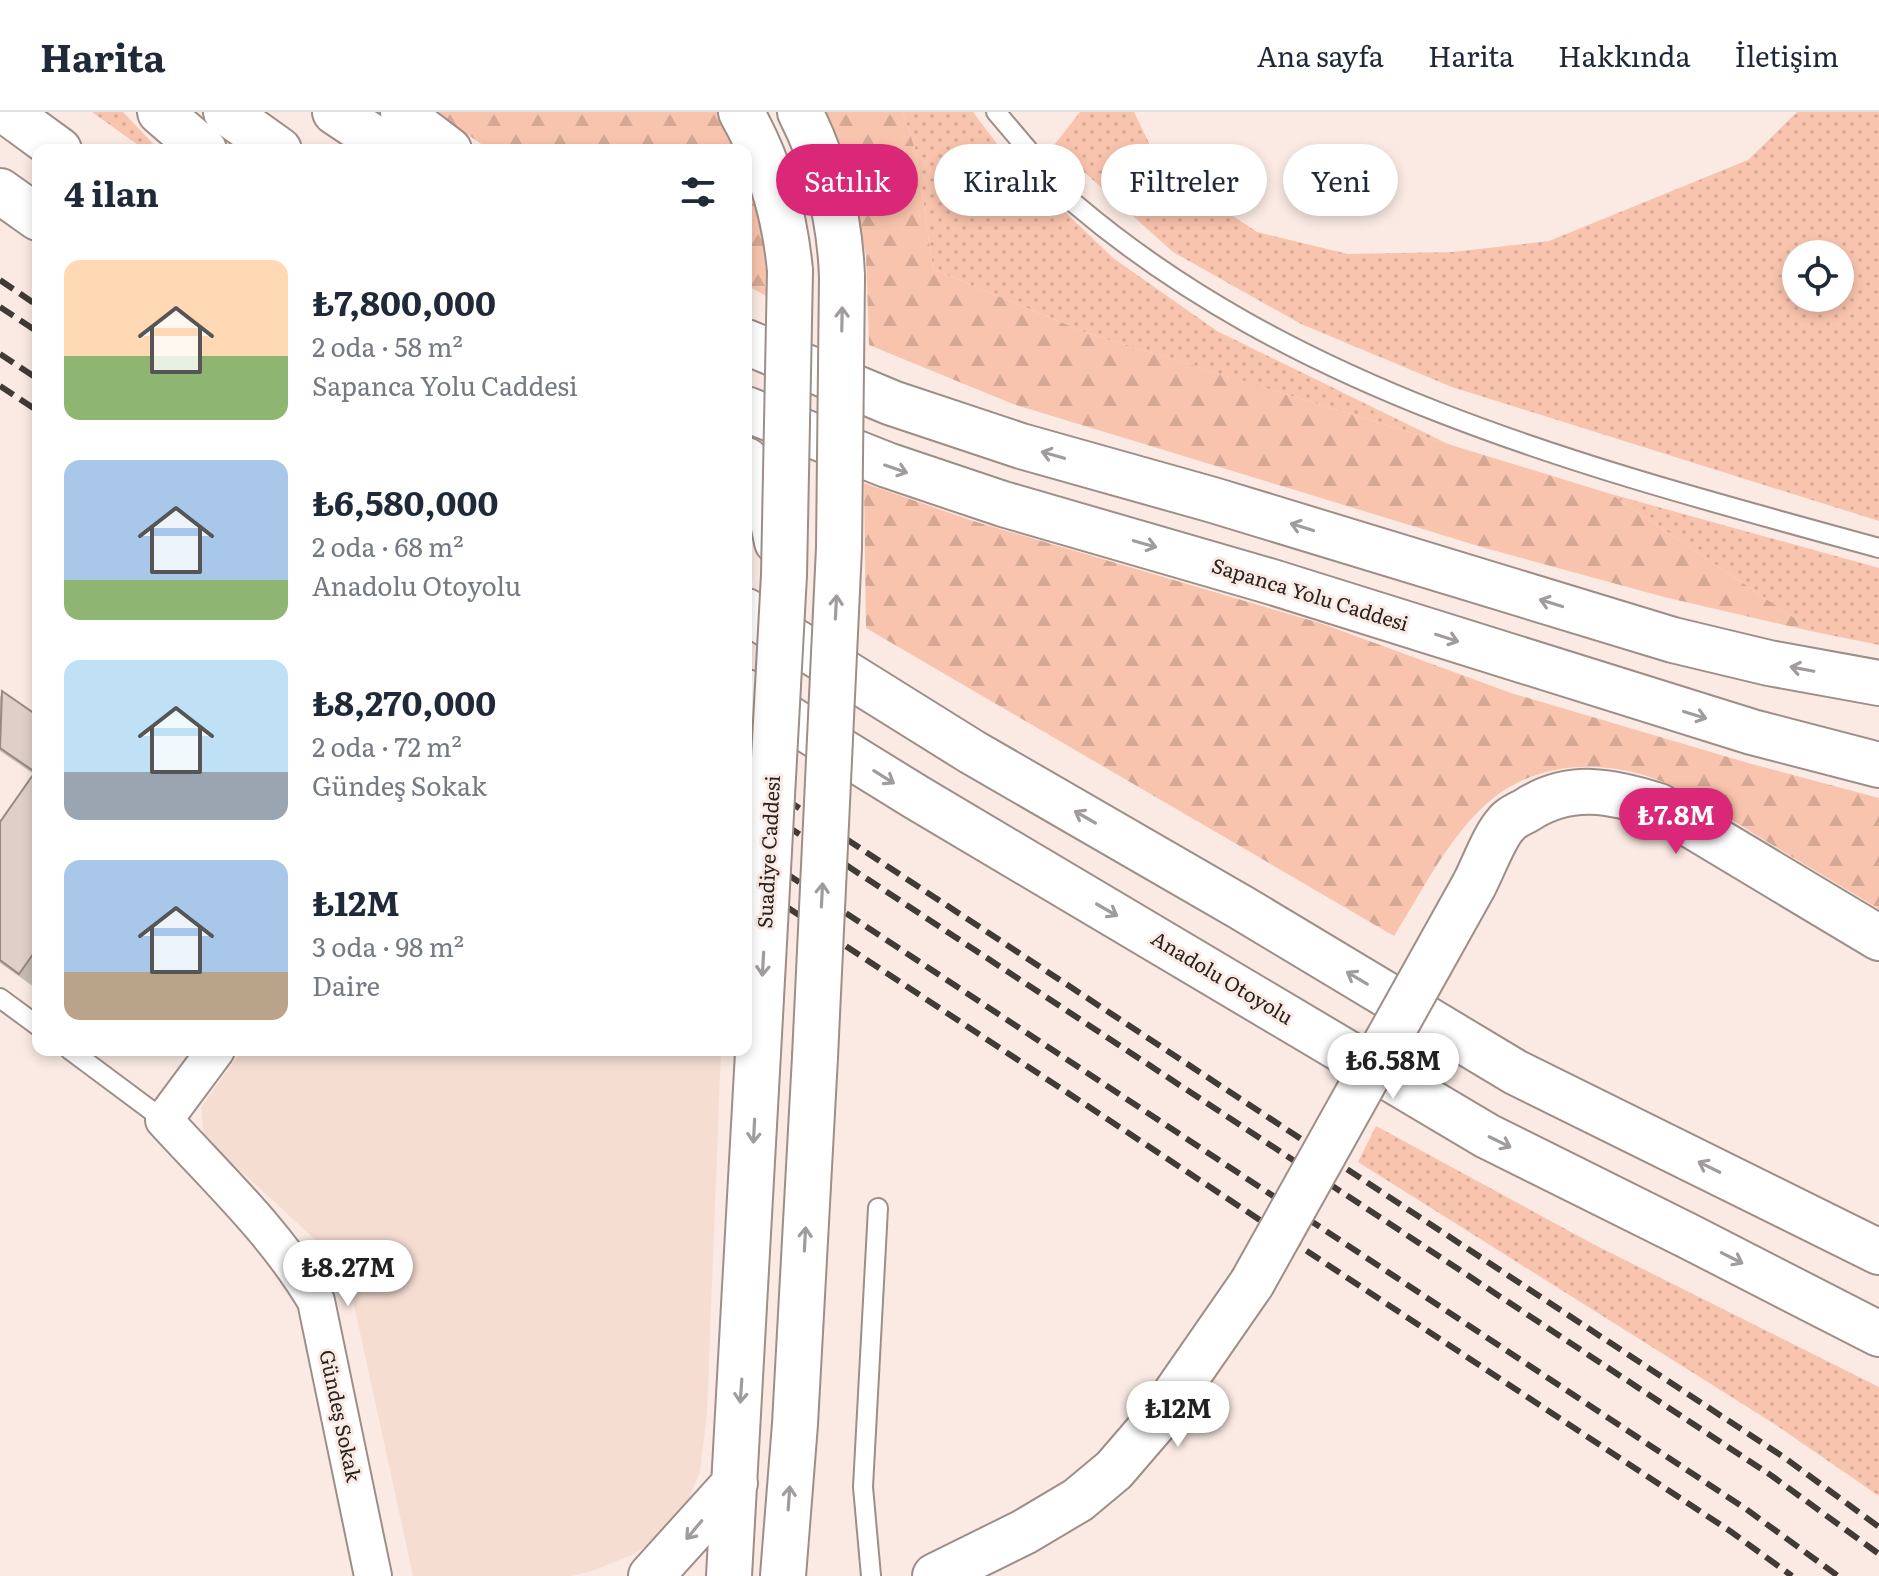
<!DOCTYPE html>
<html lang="tr">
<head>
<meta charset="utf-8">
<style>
	:root { --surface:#fff; --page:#f2f2f3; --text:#1f2937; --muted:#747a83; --line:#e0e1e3; --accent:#db2777 }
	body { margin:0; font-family:Literata,serif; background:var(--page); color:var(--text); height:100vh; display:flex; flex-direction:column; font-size:30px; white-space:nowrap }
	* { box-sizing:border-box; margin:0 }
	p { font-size:26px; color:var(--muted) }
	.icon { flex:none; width:44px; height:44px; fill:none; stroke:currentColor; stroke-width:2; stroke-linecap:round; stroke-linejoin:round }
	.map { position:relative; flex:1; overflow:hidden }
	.sheet { position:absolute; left:32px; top:32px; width:720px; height:912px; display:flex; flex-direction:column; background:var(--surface); border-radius:16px; box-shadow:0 4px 12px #0003 }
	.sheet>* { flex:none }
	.guide { position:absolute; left:776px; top:32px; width:760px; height:72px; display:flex; gap:16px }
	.controls { position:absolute; left:1782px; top:128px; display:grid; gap:16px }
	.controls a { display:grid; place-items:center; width:72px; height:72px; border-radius:50%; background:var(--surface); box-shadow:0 4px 12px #0003; font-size:40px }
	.price { position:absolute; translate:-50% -68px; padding:0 18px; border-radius:28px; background:#fff; color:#222; font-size:26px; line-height:52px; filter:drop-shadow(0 2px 4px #0008) }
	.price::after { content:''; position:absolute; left:50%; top:48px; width:24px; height:18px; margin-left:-12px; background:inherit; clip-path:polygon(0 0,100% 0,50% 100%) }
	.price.selected { background:var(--accent); color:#fff }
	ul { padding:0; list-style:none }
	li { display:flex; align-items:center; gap:24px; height:200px; padding:0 32px }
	li span { display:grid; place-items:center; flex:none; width:224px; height:160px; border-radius:16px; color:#555 }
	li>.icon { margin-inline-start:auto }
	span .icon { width:96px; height:96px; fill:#fffc; stroke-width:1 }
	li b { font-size:34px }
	h2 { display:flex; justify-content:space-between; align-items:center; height:96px; padding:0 32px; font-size:34px }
	.tag { padding:0 28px; border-radius:36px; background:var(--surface); box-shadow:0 4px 12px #0003; font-size:28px; line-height:72px }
	.tag.selected { background:var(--accent); color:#fff }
	header { display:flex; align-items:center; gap:48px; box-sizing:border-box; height:112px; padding:0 40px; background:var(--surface); border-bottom:2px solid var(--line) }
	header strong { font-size:38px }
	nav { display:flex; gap:44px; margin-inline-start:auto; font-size:28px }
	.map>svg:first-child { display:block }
	.built { fill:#f5ddd2 }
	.grass { fill:url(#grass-dots); fill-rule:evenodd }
	.forest { fill:url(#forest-firs) }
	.shadow { fill:#0003 }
	.building { fill:#dfcfc8; stroke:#978982; stroke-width:2 }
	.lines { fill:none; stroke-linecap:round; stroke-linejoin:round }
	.service-casing { stroke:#9d8e88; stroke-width:22 }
	.minor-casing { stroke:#9d8e88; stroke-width:40 }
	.tertiary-casing { stroke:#9d8e88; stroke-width:48 }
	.primary-casing { stroke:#9d8e88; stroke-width:48 }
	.trunk-casing { stroke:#9d8e88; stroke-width:48 }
	.motorway-casing { stroke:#9d8e88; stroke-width:48 }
	.service { stroke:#fff; stroke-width:18 }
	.minor { stroke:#fff; stroke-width:36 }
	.tertiary { stroke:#fff; stroke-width:44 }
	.primary { stroke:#fff; stroke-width:44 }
	.trunk { stroke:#fff; stroke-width:44 }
	.motorway { stroke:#fff; stroke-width:44 }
	.rail { stroke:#413a37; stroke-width:6; stroke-dasharray:16 8; stroke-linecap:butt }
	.tertiary-bridge-casing { stroke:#9d8e88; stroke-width:48; stroke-linecap:butt }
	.primary-bridge-casing { stroke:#9d8e88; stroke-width:48; stroke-linecap:butt }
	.tertiary-bridge { stroke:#fff; stroke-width:44 }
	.primary-bridge { stroke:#fff; stroke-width:44 }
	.oneway { stroke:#9f9c9b }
	.labels { text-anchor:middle; stroke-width:6; stroke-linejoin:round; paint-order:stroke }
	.street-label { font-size:20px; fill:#292320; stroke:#faeae3 }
</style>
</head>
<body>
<header>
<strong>Harita</strong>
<nav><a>Ana sayfa</a><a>Harita</a><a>Hakkında</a><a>İletişim</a></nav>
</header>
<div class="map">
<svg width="1879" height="1464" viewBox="0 0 1879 1464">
	<defs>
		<pattern id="grass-dots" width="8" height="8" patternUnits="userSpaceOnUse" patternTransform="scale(2)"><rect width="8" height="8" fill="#f9c4ad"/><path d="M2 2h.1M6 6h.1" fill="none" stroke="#d5a895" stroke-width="1.8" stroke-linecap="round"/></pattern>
		<pattern id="forest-firs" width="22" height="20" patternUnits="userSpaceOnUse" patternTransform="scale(2)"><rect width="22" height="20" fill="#f9c4ad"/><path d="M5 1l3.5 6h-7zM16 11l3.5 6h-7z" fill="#d5a895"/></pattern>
	</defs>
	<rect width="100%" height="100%" fill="#faeae3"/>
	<path class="built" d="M242,938h479l-14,363 -7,59 -14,34 -22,29 -30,19 -42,17 -21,5h-158l-67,-308 -142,-131 -3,-30z"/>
	<path class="grass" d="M92,0h31l36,38h-14z
		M903,0h70l30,40 110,106 104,73 231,113 -361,-111 -154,-64 -17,-117z
		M1080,0h54l27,56 96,64 91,22 105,-2 96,-11 199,-81 49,-48h82v409l-427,-134 -151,-63 -128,-72 -119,-107zM1796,142h44v44h-44z
		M1611,382l268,74v77l-64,-13z
		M1376,1014l217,118 286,143v109l-103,-71 -418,-263z"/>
	<path class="forest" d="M435,0h282l10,15 10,23h-247z
		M821,0h82l13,40 17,117 154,64 524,161 204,138 -151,-35 -179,-49 -472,-144 -144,-59 -3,-89 -15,-72z
		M746,61l17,58 5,66 -22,-12z
		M864,371l106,37 353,104 188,69 237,70 131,35v111c-40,-24 -80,-48 -120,-72 -25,-16 -51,-33 -78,-47 -63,-32 -143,-35 -198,17 -37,35 -62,86 -89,129l-528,-308z"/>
	<path class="shadow" d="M2,582l36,25 -1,270 -37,-26v-137l35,-51 -35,-24v-54z"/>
	<path class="building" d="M2,579l36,25v231l-19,27 -19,-14v-138l35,-50 -35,-24z"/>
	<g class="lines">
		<defs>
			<path id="service" d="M996,0c17,20 34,40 51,60 9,11 17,23 28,32 226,192 524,267 804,344
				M0,886l38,28
				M70,938l94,70
				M871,1464l-8,-89 15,-279"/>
			<path id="minor" d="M216,938l-52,70c53,58 112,113 152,181l57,275"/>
			<path id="tertiary" d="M1474,773c8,-15 21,-50 32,-61 4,-6 14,-10 21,-14 43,-28 85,-19 132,-4l220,132
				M935,1464l89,-44 54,-32 36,-30 43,-50 95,-137"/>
			<path id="primary" d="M160,0l44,38
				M403,0l9,10 37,28
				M741,0c28,49 44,103 49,159
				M800,0c26,51 40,108 42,165
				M746,348c21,24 25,52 31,82
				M651,1464l84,-93
				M729,1464l29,-523
				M783,1464l12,-152 20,-367"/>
			<path id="trunk" d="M226,0l53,38
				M335,0l57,38
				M746,230l146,61 129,43 192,54 460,140 96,23 110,20
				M746,297l141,56 116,39 266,77 483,151 127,33"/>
			<path id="motorway" d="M7,0l52,38
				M0,79l38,27
				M746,499l226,141 270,156 273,164 364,180
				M746,580l170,105 571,339 201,100 191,98"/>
		</defs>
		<use href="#service" class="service-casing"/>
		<use href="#minor" class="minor-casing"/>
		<use href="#tertiary" class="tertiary-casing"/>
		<use href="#primary" class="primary-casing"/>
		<use href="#trunk" class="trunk-casing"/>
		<use href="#motorway" class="motorway-casing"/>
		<use href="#service" class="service"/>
		<use href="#minor" class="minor"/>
		<use href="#tertiary" class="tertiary"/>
		<use href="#primary" class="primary"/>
		<use href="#trunk" class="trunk"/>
		<use href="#motorway" class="motorway"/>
		<path class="rail" d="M0,168l38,26
			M0,195l38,25
			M0,242l38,25
			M0,274l38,25
			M746,661l1039,685 94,69
			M746,687l1026,677 107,78
			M746,735l1000,662 92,67
			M746,768l984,651 62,45"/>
		<defs>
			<path id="tertiary-bridge" d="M1252,1171l222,-398"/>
			<path id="primary-bridge" d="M758,941l26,-478 6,-304
				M815,945l24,-509 3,-271"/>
		</defs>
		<use href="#tertiary-bridge" class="tertiary-bridge-casing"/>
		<use href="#primary-bridge" class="primary-bridge-casing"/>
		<use href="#tertiary-bridge" class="tertiary-bridge"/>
		<use href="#primary-bridge" class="primary-bridge"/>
	</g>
	<defs><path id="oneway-shaft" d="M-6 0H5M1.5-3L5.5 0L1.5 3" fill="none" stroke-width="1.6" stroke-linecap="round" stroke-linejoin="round" transform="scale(2)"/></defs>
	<g class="oneway">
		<use href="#oneway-shaft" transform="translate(842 207) rotate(-89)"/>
		<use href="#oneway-shaft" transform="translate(1053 343) rotate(-164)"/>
		<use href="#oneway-shaft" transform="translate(896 357) rotate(19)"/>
		<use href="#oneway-shaft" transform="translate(1302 415) rotate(-163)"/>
		<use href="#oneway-shaft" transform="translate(1145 432) rotate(16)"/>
		<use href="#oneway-shaft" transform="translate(1551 491) rotate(-163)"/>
		<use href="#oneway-shaft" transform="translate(836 495) rotate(-87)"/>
		<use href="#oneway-shaft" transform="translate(1447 526) rotate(18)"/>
		<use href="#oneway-shaft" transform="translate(1802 557) rotate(-169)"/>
		<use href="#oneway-shaft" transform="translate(1695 603) rotate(17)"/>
		<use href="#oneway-shaft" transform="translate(884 665) rotate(32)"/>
		<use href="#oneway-shaft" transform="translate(1085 705) rotate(-150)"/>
		<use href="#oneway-shaft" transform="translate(822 783) rotate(-87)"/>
		<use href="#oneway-shaft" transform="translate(1107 798) rotate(30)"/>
		<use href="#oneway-shaft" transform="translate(763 852) rotate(93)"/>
		<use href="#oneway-shaft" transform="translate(1357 866) rotate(-149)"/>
		<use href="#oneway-shaft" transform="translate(754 1019) rotate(93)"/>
		<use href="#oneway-shaft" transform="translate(1500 1030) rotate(26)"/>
		<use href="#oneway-shaft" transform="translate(1709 1055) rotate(-154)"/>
		<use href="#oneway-shaft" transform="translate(805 1127) rotate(-87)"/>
		<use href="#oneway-shaft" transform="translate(1732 1146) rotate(27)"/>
		<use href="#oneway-shaft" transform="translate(741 1279) rotate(94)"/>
		<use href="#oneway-shaft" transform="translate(789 1386) rotate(-86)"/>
		<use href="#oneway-shaft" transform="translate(694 1418) rotate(130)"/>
	</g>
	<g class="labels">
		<g class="street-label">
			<text transform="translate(1310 483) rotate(17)" y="7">Sapanca Yolu Caddesi</text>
			<text transform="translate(769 740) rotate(-87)" y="7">Suadiye Caddesi</text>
			<text transform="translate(1222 866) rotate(31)" y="7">Anadolu Otoyolu</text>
			<text transform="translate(340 1304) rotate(78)" y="7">Gündeş Sokak</text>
		</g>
	</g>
</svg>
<div class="controls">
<a><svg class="icon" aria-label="locate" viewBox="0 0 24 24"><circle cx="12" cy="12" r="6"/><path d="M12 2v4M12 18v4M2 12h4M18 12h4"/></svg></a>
</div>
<b class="price selected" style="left:1676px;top:744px">₺7.8M</b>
<b class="price" style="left:1393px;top:989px">₺6.58M</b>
<b class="price" style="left:348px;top:1196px">₺8.27M</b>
<b class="price" style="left:1178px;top:1337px">₺12M</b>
<div class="guide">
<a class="tag selected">Satılık</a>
<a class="tag">Kiralık</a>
<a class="tag">Filtreler</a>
<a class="tag">Yeni</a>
</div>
<section class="sheet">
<h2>4 ilan<svg class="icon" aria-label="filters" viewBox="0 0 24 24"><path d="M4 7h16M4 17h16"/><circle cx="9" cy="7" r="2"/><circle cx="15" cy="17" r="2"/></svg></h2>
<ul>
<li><span style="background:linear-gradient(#ffd9b3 60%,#8fb573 0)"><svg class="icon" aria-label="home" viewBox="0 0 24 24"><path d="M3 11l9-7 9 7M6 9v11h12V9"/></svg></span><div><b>₺7,800,000</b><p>2 oda · 58 m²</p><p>Sapanca Yolu Caddesi</p></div></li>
<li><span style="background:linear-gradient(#a9c7e8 75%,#8fb573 0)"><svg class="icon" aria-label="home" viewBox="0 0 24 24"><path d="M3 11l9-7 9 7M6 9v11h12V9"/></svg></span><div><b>₺6,580,000</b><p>2 oda · 68 m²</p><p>Anadolu Otoyolu</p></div></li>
<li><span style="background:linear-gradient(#bfe0f5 70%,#9aa5b1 0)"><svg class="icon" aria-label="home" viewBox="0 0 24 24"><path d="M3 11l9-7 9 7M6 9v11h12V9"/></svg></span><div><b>₺8,270,000</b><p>2 oda · 72 m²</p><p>Gündeş Sokak</p></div></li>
<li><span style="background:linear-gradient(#a9c7e8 70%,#b9a48a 0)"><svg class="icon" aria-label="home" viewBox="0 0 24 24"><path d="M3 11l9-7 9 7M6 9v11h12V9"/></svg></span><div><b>₺12M</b><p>3 oda · 98 m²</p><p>Daire</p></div></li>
</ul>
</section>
</div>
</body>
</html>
